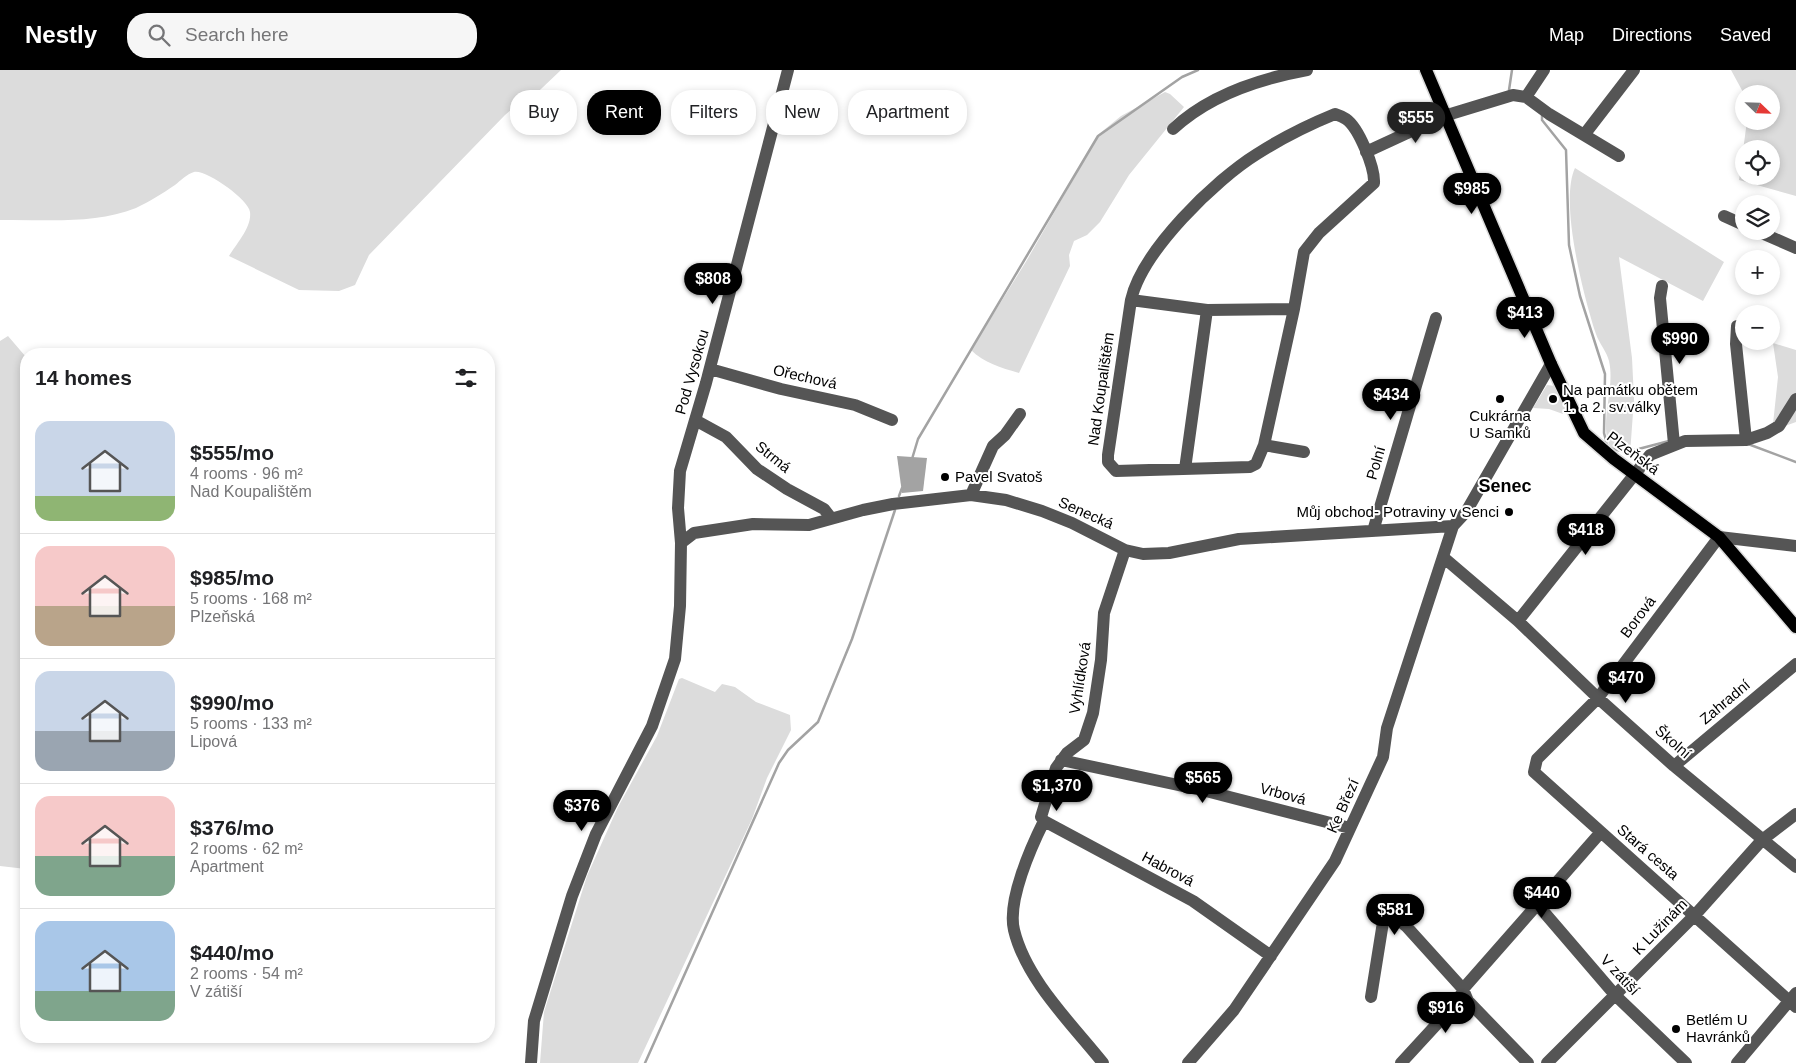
<!DOCTYPE html>
<html lang="en">
<head>
<meta charset="utf-8">
<style>
	:root { --surface:#fff; --page:#f6f6f6; --text:#202124; --muted:#757577; --line:#e0e0e0; --accent:#000 }
	body { margin:0; font-family:Arial,sans-serif; background:var(--page); color:var(--text); height:100vh; display:flex; flex-direction:column; font-size:19px; white-space:nowrap }
	* { box-sizing:border-box; margin:0 }
	p { font-size:16px; color:var(--muted) }
	.icon { flex:none; width:28px; height:28px; fill:none; stroke:currentColor; stroke-width:2; stroke-linecap:round; stroke-linejoin:round }
	.map { position:relative; flex:1; overflow:hidden }
	.drawer { position:absolute; left:20px; top:278px; width:475px; height:695px; display:flex; flex-direction:column; background:var(--surface); border-radius:20px; box-shadow:0 2px 8px #0003 }
	.drawer>* { flex:none }
	.hud { position:absolute; left:510px; top:20px; width:475px; height:45px; display:flex; gap:10px }
	.needle { width:32px; rotate:113deg }
	.controls { position:absolute; left:1735px; top:15px; display:grid; gap:10px }
	.controls a { display:grid; place-items:center; width:45px; height:45px; border-radius:50%; background:var(--surface); box-shadow:0 2px 8px #0003; font-size:25px }
	.price { position:absolute; translate:-50% -42px; padding:0 11px; border-radius:18px; background:var(--accent); color:#fff; font-size:16px; line-height:32px; filter:drop-shadow(0 1px 2px #0008) }
	.price::after { content:''; position:absolute; left:50%; top:30px; width:15px; height:11px; margin-left:-8px; background:inherit; clip-path:polygon(0 0,100% 0,50% 100%) }
	.price.current { background:#222; color:#fff }
	ul { padding:0; list-style:none }
	li { display:flex; align-items:center; gap:15px; height:125px; padding:0 15px }
	li+li { border-top:1px solid var(--line) }
	li span { display:grid; place-items:center; flex:none; width:140px; height:100px; border-radius:15px; color:#555 }
	li>.icon { margin-inline-start:auto }
	span .icon { width:60px; height:60px; fill:#fffc; stroke-width:1 }
	li b { font-size:21px }
	h2 { display:flex; justify-content:space-between; align-items:center; height:60px; padding:0 15px; font-size:21px }
	.chip { padding:0 18px; border-radius:20px; background:var(--surface); box-shadow:0 2px 8px #0003; font-size:18px; line-height:45px }
	.chip.current { background:var(--accent); color:#fff }
	header { display:flex; align-items:center; gap:30px; box-sizing:border-box; height:70px; padding:0 25px; background:var(--accent); color:#fff }
	header strong { font-size:24px }
	nav { display:flex; gap:28px; margin-inline-start:auto; font-size:18px }
	.search { width:350px; height:45px; background:var(--page); display:flex; align-items:center; gap:12px; box-sizing:border-box; padding:0 18px; border-radius:20px; color:var(--muted); font-size:19px }
	.map>svg:first-child { display:block }
	.green { fill:#dcdcdc; fill-rule:evenodd }
	.water { fill:#a3a3a3 }
	.lines { fill:none; stroke-linecap:round; stroke-linejoin:round }
	.stream { stroke:#a3a3a3; stroke-width:2.5 }
	.major-casing { stroke:#dbdbdb; stroke-width:15 }
	.minor { stroke:#555; stroke-width:12 }
	.major { stroke:#000; stroke-width:12 }
	.poi-dot { fill:#000; stroke:#fff; stroke-width:2 }
	.labels { text-anchor:middle; stroke-width:4; stroke-linejoin:round; paint-order:stroke }
	.street-label { font-size:15px; fill:#000; stroke:#fff }
	.poi-label { font-size:15px; fill:#000; stroke:#fff; text-anchor:start }
	.quarter-label { font-size:18px; font-weight:bold; fill:#000; stroke:#fff }
</style>
</head>
<body>
<header>
<strong>Nestly</strong>
<div class="search"><svg class="icon" aria-label="search" viewBox="0 0 24 24"><circle cx="10" cy="10" r="6"/><path d="M15 15l6 6"/></svg>Search here</div>
<nav><a>Map</a><a>Directions</a><a>Saved</a></nav>
</header>
<div class="map">
<svg width="1796" height="993" viewBox="0 0 1796 993">
	<rect width="100%" height="100%" fill="#fff"/>
	<path class="green" d="M0,0h561l-39,37 -10,2 -7,6 -136,140 -14,30 -16,6 -40,-1 -70,-34c7,-12 23,-29 21,-44 -1,-12 -44,-43 -56,-40 -7,2 -14,9 -19,13 -12,8 -26,17 -39,23 -42,17 -92,11 -136,12z
		M1731,0h65v126l-57,-16 8,-59h24v-27h-27zM1744,79h27v27h-27z
		M1165,22l5,2 14,13 -55,68 -29,47 -13,13 -13,6 -5,14 1,11 -51,107c-17,-5 -35,-10 -48,-23l56,-90 72,-126 22,-18z
		M1575,98l149,94 -21,39 -84,-44 13,101 2,41 -4,55c-8,-1 -19,-3 -22,-12 -7,-26 7,-54 1,-81 -2,-9 -10,-18 -13,-27 -12,-36 -37,-132 -21,-166z
		M8,266l18,21v512l-26,-3v-525z
		M1773,273l23,7v72l-11,4 -12,-2 5,-47z
		M1547,315l8,1 11,20 -3,8 -14,-5 -16,-1z
		M682,608l33,14 7,-8 13,3 21,15 34,13 1,15 -24,48 -15,41 -114,244h-98l4,-51 43,-136 31,-69 39,-71 22,-57z"/>
	<path class="water" d="M897,386l30,2 -4,33 -21,2z"/>
	<g class="lines">
		<path class="stream" d="M1511,22l-2,-2 3,-20
			M1542,45v5l24,30 3,95 11,51 25,78 -1,59 4,15 19,4 42,-11
			M1748,374l48,18
			M912,389l6,-20 180,-303 84,-59 16,-7
			M899,426l3,-8
			M645,993l134,-300 9,-13 30,-28 34,-83 43,-129"/>
		<defs>
			<path id="major" d="M1426,0l125,294 33,69 30,26 105,78 77,90"/>
		</defs>
		<use href="#major" class="major-casing"/>
		<path class="minor" d="M1526,27l18,-27
			M1335,44c3,1 8,3 11,5 13,9 29,49 28,64l-55,50 -15,19 -10,57 -87,1 -76,-10c11,-49 84,-120 126,-146 25,-16 51,-29 78,-40z
			M1173,59c36,-34 85,-50 134,-59
			M1584,65l35,21
			M1366,82l78,-36 69,-21 13,2 23,17 35,21 50,-65
			M1724,146l20,9
			M1757,161l39,17
			M1662,216l-2,12 14,146
			M1131,230l-23,155v7l8,9 134,-4 6,-3 8,-19 30,-136
			M1737,256l-1,18 10,96
			M710,299l71,20 74,16 37,15
			M695,350l31,17 31,32 30,20 37,20 7,9
			M1264,375l40,7
			M1185,399l22,-159
			M971,425l22,-49 12,-11 15,-21
			M1373,461l63,-213
			M681,473l13,-10 59,-9 56,1 54,-15 30,-6 78,-9 35,5 36,11 30,12 53,27 18,4 26,-1 70,-14 214,-13
			M1796,476l-77,-9 -121,161 -61,61 -3,13 262,235
			M1443,487l75,64 80,77 76,68 122,101
			M1518,551l132,-166 35,-14 61,-1 21,-7 12,-7 17,-27
			M1061,690l145,31 144,37
			M1674,696l122,-102
			M1044,751l149,80 78,55
			M1537,834l79,92 70,67
			M1371,927l13,-81 5,-4 17,14 57,63 5,12 60,62
			M531,993l3,-42 38,-125 24,-62 56,-108 23,-67 5,-53 1,-63 -3,-35 2,-37 26,-88 82,-313
			M1103,993c-31,-39 -77,-83 -89,-133 -7,-29 17,-83 30,-109l-3,-4 15,-49 11,-15 17,-13 9,-27 8,-53 3,-47 21,-63
			M1188,993l46,-53 101,-149 48,-104 4,-29 66,-202 13,-14 85,-148
			M1401,993l58,-63 4,-11 138,-157
			M1547,993l148,-148 67,-75 34,-26
			M1737,993l59,-70"/>
		<use href="#major" class="major"/>
	</g>
	<g class="poi-dot">
		<circle cx="1500" cy="329" r="5"/>
		<circle cx="1553" cy="329" r="5"/>
		<circle cx="945" cy="407" r="5"/>
		<circle cx="1509" cy="442" r="5"/>
		<circle cx="1676" cy="959" r="5"/>
	</g>
	<g class="labels">
		<g class="street-label">
			<text transform="translate(692 302) rotate(-74)" y="5">Pod Vysokou</text>
			<text transform="translate(805 307) rotate(13)" y="5">Ořechová</text>
			<text transform="translate(1101 319) rotate(-82)" y="5">Nad Koupalištěm</text>
			<text transform="translate(1633 383) rotate(37)" y="5">Plzeňská</text>
			<text transform="translate(773 387) rotate(39)" y="5">Strmá</text>
			<text transform="translate(1376 393) rotate(-74)" y="5">Polní</text>
			<text transform="translate(1086 443) rotate(24)" y="5">Senecká</text>
			<text transform="translate(1638 547) rotate(-53)" y="5">Borová</text>
			<text transform="translate(1080 608) rotate(-81)" y="5">Vyhlídková</text>
			<text transform="translate(1725 632) rotate(-40)" y="5">Zahradní</text>
			<text transform="translate(1673 672) rotate(41)" y="5">Školní</text>
			<text transform="translate(1283 724) rotate(15)" y="5">Vrbová</text>
			<text transform="translate(1343 736) rotate(-66)" y="5">Ke Březí</text>
			<text transform="translate(1648 782) rotate(41)" y="5">Stará cesta</text>
			<text transform="translate(1168 799) rotate(28)" y="5">Habrová</text>
			<text transform="translate(1660 857) rotate(-46)" y="5">K Lužinám</text>
			<text transform="translate(1620 905) rotate(47)" y="5">V zátiší</text>
		</g>
		<g class="poi-label">
			<text x="1563" y="325">Na památku obětem<tspan x="1563" dy="17">1. a 2. sv.války</tspan></text>
			<text x="1500" y="351" text-anchor="middle">Cukrárna<tspan x="1500" dy="17">U Samků</tspan></text>
			<text x="955" y="412">Pavel Svatoš</text>
			<text x="1499" y="447" text-anchor="end">Můj obchod- Potraviny v Senci</text>
			<text x="1686" y="955">Betlém U<tspan x="1686" dy="17">Havránků</tspan></text>
		</g>
		<g class="quarter-label">
			<text x="1505" y="422">Senec</text>
		</g>
	</g>
</svg>
<div class="controls">
<a><svg class="needle" viewBox="-14 -14 28 28"><path d="M0-13l5 13h-10z" fill="#e53935"/><path d="M0 13l5-13h-10z" fill="#757577"/></svg></a>
<a><svg class="icon" aria-label="locate" viewBox="0 0 24 24"><circle cx="12" cy="12" r="6"/><path d="M12 2v4M12 18v4M2 12h4M18 12h4"/></svg></a>
<a><svg class="icon" aria-label="layers" viewBox="0 0 24 24"><path d="M12 4l9 5-9 5-9-5zM3 14l9 5 9-5"/></svg></a>
<a>+</a>
<a>−</a>
</div>
<b class="price current" style="left:1416px;top:74px">$555</b>
<b class="price" style="left:1472px;top:145px">$985</b>
<b class="price" style="left:713px;top:235px">$808</b>
<b class="price" style="left:1525px;top:269px">$413</b>
<b class="price" style="left:1680px;top:295px">$990</b>
<b class="price" style="left:1391px;top:351px">$434</b>
<b class="price" style="left:1586px;top:486px">$418</b>
<b class="price" style="left:1626px;top:634px">$470</b>
<b class="price" style="left:1203px;top:734px">$565</b>
<b class="price" style="left:1057px;top:742px">$1,370</b>
<b class="price" style="left:582px;top:762px">$376</b>
<b class="price" style="left:1542px;top:849px">$440</b>
<b class="price" style="left:1395px;top:866px">$581</b>
<b class="price" style="left:1446px;top:964px">$916</b>
<div class="hud">
<a class="chip">Buy</a>
<a class="chip current">Rent</a>
<a class="chip">Filters</a>
<a class="chip">New</a>
<a class="chip">Apartment</a>
</div>
<section class="drawer">
<h2>14 homes<svg class="icon" aria-label="filters" viewBox="0 0 24 24"><path d="M4 7h16M4 17h16"/><circle cx="9" cy="7" r="2"/><circle cx="15" cy="17" r="2"/></svg></h2>
<ul>
<li><span style="background:linear-gradient(#c9d6e8 75%,#8fb573 0)"><svg class="icon" aria-label="home" viewBox="0 0 24 24"><path d="M3 11l9-7 9 7M6 9v11h12V9"/></svg></span><div><b>$555/mo</b><p>4 rooms · 96 m²</p><p>Nad Koupalištěm</p></div></li>
<li><span style="background:linear-gradient(#f6c9c9 60%,#b9a48a 0)"><svg class="icon" aria-label="home" viewBox="0 0 24 24"><path d="M3 11l9-7 9 7M6 9v11h12V9"/></svg></span><div><b>$985/mo</b><p>5 rooms · 168 m²</p><p>Plzeňská</p></div></li>
<li><span style="background:linear-gradient(#c9d6e8 60%,#9aa5b1 0)"><svg class="icon" aria-label="home" viewBox="0 0 24 24"><path d="M3 11l9-7 9 7M6 9v11h12V9"/></svg></span><div><b>$990/mo</b><p>5 rooms · 133 m²</p><p>Lipová</p></div></li>
<li><span style="background:linear-gradient(#f6c9c9 60%,#7fa58c 0)"><svg class="icon" aria-label="home" viewBox="0 0 24 24"><path d="M3 11l9-7 9 7M6 9v11h12V9"/></svg></span><div><b>$376/mo</b><p>2 rooms · 62 m²</p><p>Apartment</p></div></li>
<li><span style="background:linear-gradient(#a9c7e8 70%,#7fa58c 0)"><svg class="icon" aria-label="home" viewBox="0 0 24 24"><path d="M3 11l9-7 9 7M6 9v11h12V9"/></svg></span><div><b>$440/mo</b><p>2 rooms · 54 m²</p><p>V zátiší</p></div></li>
</ul>
</section>
</div>
</body>
</html>
